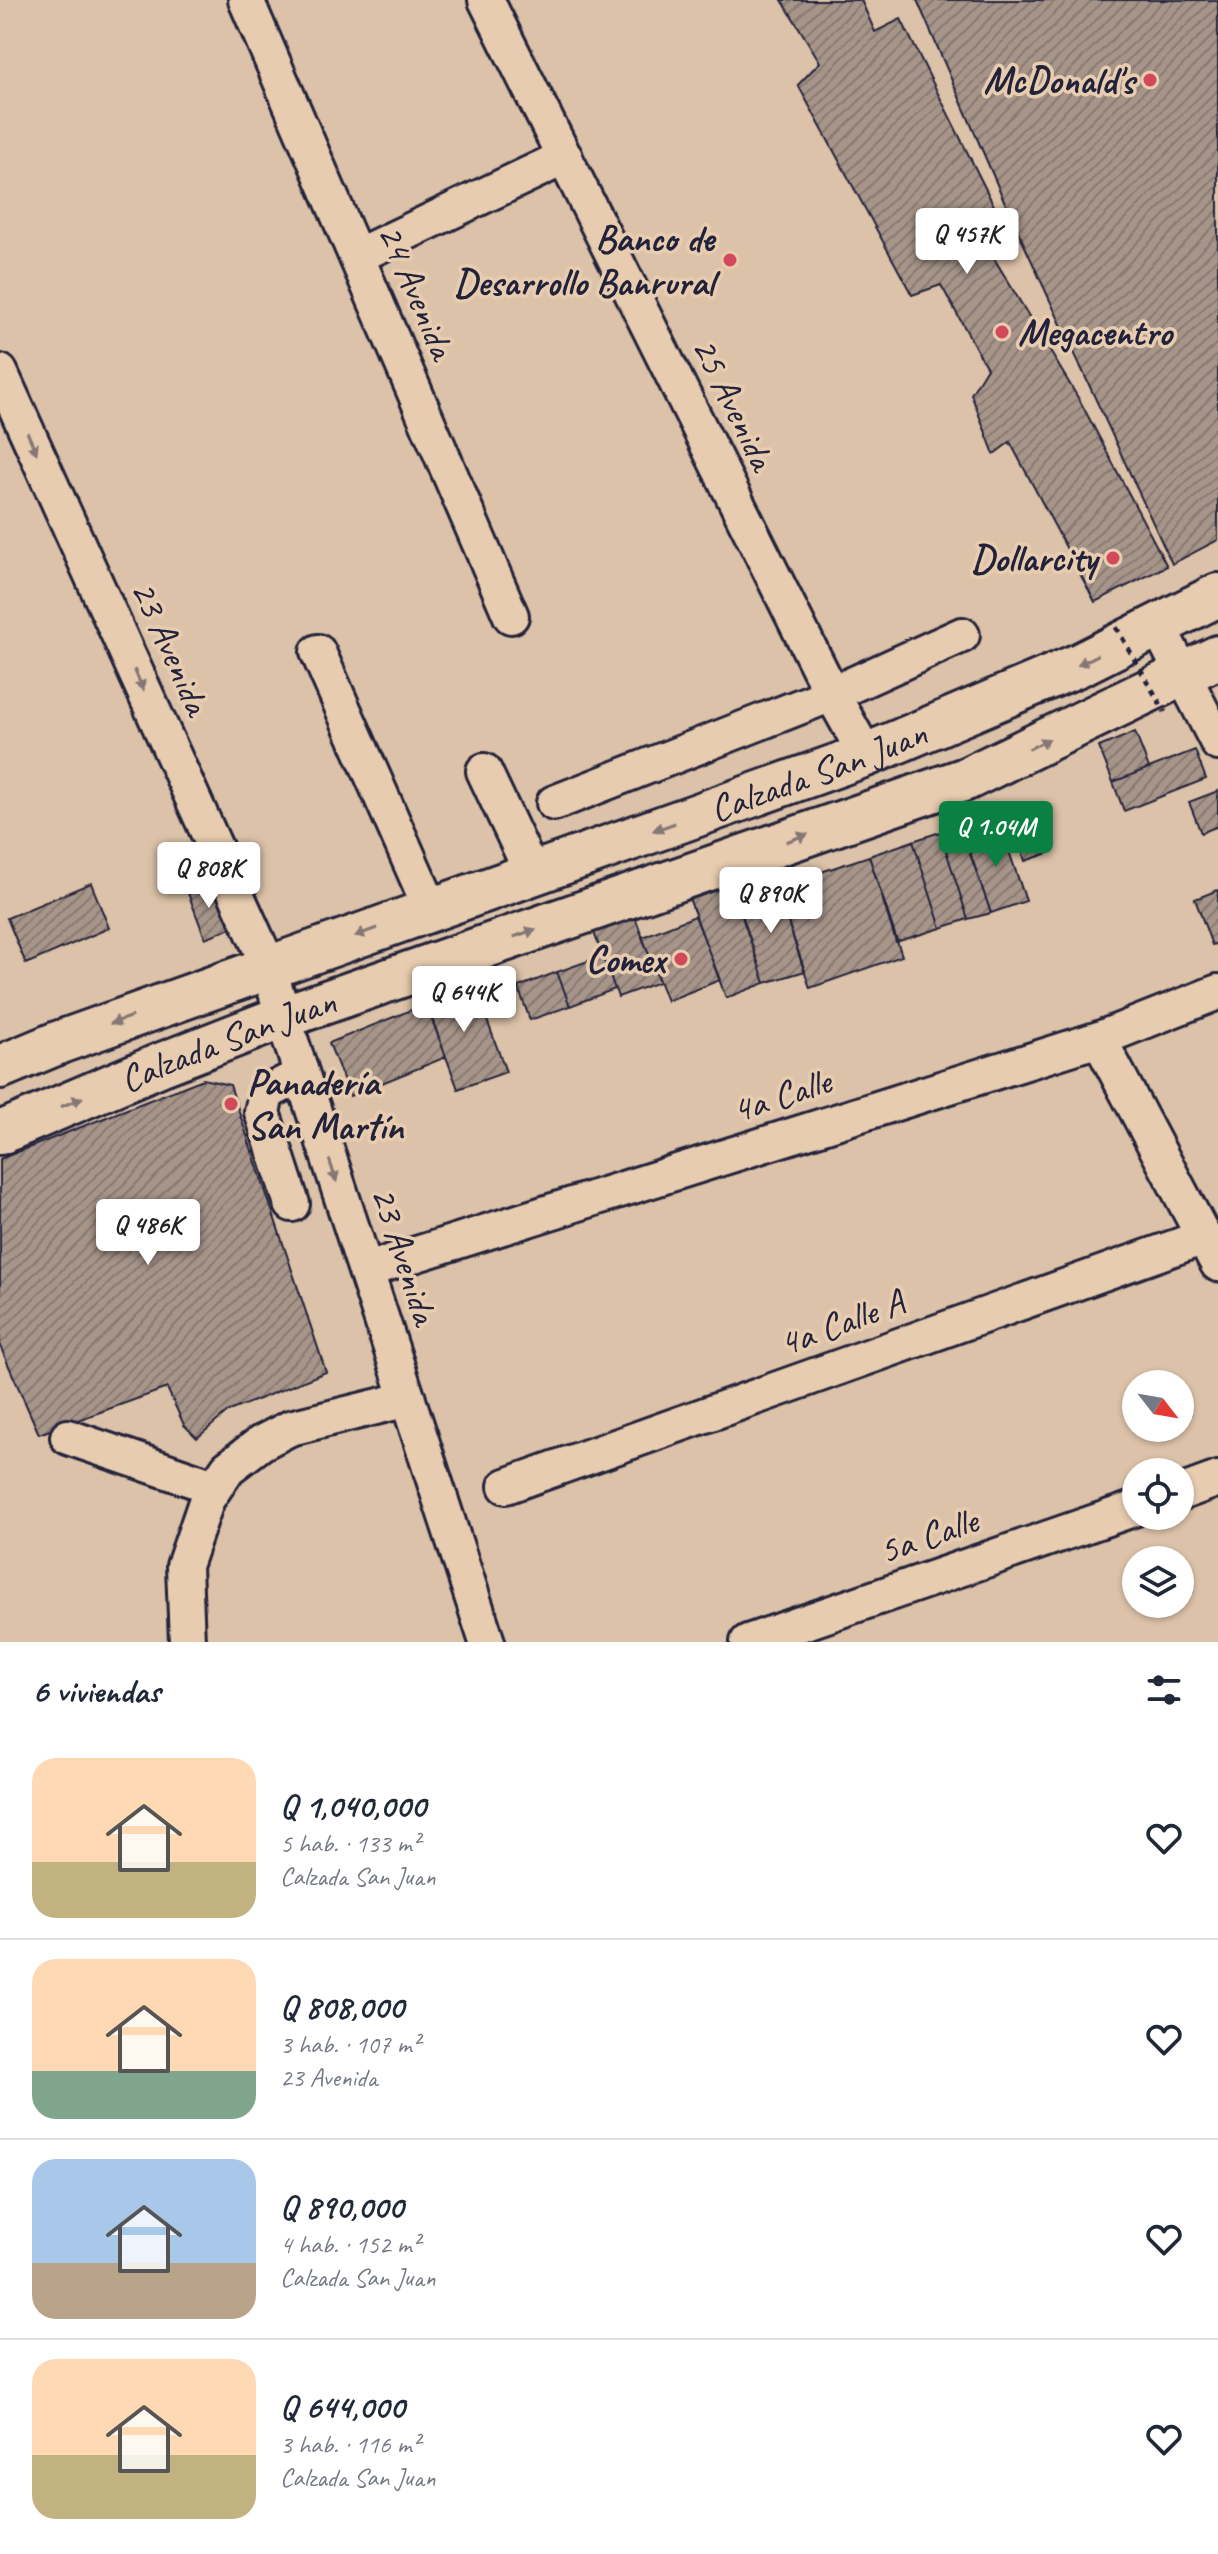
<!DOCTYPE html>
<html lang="es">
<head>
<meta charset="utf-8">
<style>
	:root { --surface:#fff; --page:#f2f2f3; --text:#1f2937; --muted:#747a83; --line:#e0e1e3; --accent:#0b8043 }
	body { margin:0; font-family:Caveat,sans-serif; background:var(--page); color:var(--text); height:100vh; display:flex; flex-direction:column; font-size:30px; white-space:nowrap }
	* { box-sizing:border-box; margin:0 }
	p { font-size:26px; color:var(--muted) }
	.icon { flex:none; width:44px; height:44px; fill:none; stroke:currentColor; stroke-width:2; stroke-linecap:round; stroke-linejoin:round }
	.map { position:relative; height:1642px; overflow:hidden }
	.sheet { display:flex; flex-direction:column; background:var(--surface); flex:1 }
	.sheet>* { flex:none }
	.needle { width:52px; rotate:121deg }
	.controls { position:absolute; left:1122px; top:1370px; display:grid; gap:16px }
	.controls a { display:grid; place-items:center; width:72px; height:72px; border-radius:50%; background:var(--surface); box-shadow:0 2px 6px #0004; font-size:40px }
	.price { position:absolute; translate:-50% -68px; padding:0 18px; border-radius:8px; background:#fff; color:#222; font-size:26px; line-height:52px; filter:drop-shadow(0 2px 4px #0008) }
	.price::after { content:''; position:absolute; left:50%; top:48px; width:24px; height:18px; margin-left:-12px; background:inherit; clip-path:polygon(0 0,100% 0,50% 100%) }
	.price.selected { background:var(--accent); color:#fff }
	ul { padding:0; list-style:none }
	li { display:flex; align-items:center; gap:24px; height:200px; padding:0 32px }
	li+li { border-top:2px solid var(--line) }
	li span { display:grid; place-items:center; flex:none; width:224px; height:160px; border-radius:24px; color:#555 }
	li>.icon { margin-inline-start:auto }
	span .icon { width:96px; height:96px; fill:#fffc; stroke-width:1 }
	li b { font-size:34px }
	h2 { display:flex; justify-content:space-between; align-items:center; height:96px; padding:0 32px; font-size:34px }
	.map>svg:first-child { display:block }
	.building { fill:url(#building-hatch); stroke:#22223b; stroke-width:2 }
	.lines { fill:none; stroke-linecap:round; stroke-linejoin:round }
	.minor-casing { stroke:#22223b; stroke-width:40 }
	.major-casing { stroke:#22223b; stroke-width:48 }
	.minor { stroke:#e8ccaf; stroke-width:34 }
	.major { stroke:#e8ccaf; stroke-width:42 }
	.path-bridge { stroke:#22223b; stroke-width:5; stroke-dasharray:6 6; stroke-linecap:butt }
	.oneway { fill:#857775 }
	.poi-dot { fill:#d1495b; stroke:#e8ccaf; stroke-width:3 }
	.labels { text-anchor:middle; stroke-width:7; stroke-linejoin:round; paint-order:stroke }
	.poi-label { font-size:38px; font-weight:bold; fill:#22223b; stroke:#e8ccaf; text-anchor:end }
	.street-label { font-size:38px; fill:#22223b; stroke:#e8ccaf }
</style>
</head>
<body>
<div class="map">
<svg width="1218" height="1642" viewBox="0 0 1218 1642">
	<defs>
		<pattern id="building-hatch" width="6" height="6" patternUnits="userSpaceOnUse" patternTransform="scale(2)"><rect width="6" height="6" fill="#a7958a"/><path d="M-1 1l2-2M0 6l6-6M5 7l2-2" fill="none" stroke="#887972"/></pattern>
	</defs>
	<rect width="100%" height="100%" fill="#dcc2a8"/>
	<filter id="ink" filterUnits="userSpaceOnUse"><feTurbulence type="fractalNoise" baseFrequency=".0125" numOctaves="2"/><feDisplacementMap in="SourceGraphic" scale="16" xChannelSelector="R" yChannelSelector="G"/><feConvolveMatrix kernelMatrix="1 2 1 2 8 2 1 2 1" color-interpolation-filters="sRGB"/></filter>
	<g filter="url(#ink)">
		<path class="building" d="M782,0h79l14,32 26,-13 111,223 -23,8 91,151 87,165 -72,36 -85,-160 -16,12 -23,-60 16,-26 -46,-83 -29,10 -114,-210 22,-23z
			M917,0h301v540l-46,24 -163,-352z
			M1135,732l14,36 -36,14 -14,-35z
			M1195,750l11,29 -82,32 -11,-29z
			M1218,791v35l-17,7 -12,-31z
			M1037,812l12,41 -24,8 -13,-41z
			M1000,825l26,76 -35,12 -26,-75z
			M960,826l31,87 -23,6 -28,-87z
			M940,832l28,87 -27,9 -28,-87z
			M913,841l28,87 -45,14 -27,-86z
			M869,856l33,100 -92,32 -34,-101z
			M213,882l18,46 -26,10 -17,-45z
			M730,882l35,101 -39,15 -37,-100z
			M91,883l18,45 -83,36 -19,-46z
			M776,887l29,84 -40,12 -28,-83z
			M1218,890v53l-6,2 -17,-46z
			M634,914l25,68 -41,15 -25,-67z
			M695,916l25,64 -53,21 -25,-64z
			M602,956l13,33 -45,17 -13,-34z
			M557,972l13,34 -40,14 -12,-33z
			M449,978l7,19 20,-7 30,82 -48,17 -37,-100z
			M426,1004l20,53 -96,39 -21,-53z
			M203,1079l27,6 96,287 -97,39 -32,27 -13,-13 -17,-37 -128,46 -39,-88v-187z"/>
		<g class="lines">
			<defs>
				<path id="minor" d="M246,0l265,616
					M486,0l346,694 34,61
					M357,256l208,-99
					M0,372l269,595 14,50 204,625
					M1157,624l61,119
					M318,652l113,257
					M484,771l48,102
					M554,803l278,-109 130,-59
					M1099,1039l119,225
					M292,1204l-30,-92 4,-17 4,-4 31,-16
					M366,1270l733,-231 119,-47
					M68,1437l146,50
					M506,1486l698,-249
					M1180,1493l38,-14
					M187,1642l-3,-76 23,-67 21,-31 33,-25 29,-15 118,-29
					M748,1642l388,-134"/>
				<g id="major">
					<path id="s1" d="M0,1067l60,-25 806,-287 215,-91 137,-69"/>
					<path id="s2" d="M0,1133l162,-69 121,-47 683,-238 252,-122"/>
				</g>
			</defs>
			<use href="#minor" class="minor-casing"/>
			<use href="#major" class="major-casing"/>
			<use href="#minor" class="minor"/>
			<use href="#major" class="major"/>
			<path class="path-bridge" d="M1116,627l49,85"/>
		</g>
		<defs><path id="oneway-solid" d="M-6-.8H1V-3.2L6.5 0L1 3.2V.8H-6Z" transform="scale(2)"/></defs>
		<g class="oneway">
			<use href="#oneway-solid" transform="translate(32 443) rotate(66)"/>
			<use href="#oneway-solid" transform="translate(1088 660) rotate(153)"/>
			<use href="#oneway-solid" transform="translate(139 680) rotate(66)"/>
			<use href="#oneway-solid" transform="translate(1039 744) rotate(-26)"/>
			<use href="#oneway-solid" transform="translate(664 827) rotate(161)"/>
			<use href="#oneway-solid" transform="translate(797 838) rotate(-19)"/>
			<use href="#oneway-solid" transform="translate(366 932) rotate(160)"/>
			<use href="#oneway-solid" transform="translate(525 933) rotate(-19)"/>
			<use href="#oneway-solid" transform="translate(121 1020) rotate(160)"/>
			<use href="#oneway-solid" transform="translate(72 1102) rotate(-23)"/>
			<use href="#oneway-solid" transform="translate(333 1171) rotate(72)"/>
		</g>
	</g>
	<g class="poi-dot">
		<circle cx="1150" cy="80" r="8"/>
		<circle cx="730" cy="260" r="8"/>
		<circle cx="1002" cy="332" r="8"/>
		<circle cx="1113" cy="558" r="8"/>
		<circle cx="681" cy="959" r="8"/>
		<circle cx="231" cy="1104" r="8"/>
	</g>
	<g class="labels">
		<g class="poi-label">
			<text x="1134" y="93">McDonald's</text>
			<text x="714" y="251">Banco de<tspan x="714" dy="44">Desarrollo Banrural</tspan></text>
			<text x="1018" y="345" text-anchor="start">Megacentro</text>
			<text x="1097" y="571">Dollarcity</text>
			<text x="665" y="972">Comex</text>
			<text x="247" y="1095" text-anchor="start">Panadería<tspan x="247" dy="44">San Martín</tspan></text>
		</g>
		<g class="street-label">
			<text transform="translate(417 291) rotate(67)" y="13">24 Avenida</text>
			<text transform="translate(734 403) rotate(64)" y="13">25 Avenida</text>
			<text transform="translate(171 647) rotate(66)" y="13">23 Avenida</text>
			<text dy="13" stroke="none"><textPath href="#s1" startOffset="870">Calzada San Juan</textPath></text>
			<text dy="13" stroke="none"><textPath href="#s2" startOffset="246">Calzada San Juan</textPath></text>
			<text transform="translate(781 1095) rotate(-18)" y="13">4a Calle</text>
			<text transform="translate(405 1255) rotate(72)" y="13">23 Avenida</text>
			<text transform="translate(841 1322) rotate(-20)" y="13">4a Calle A</text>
			<text transform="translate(928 1535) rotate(-19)" y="13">5a Calle</text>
		</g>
	</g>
</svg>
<div class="controls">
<a><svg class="needle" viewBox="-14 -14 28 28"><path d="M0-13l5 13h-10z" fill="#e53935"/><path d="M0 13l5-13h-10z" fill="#747a83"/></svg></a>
<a><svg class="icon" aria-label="locate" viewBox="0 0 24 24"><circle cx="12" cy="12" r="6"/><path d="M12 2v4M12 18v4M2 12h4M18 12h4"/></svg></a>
<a><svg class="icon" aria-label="layers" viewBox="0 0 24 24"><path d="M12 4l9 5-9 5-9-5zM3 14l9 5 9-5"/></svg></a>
</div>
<b class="price" style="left:967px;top:276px">Q 457K</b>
<b class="price selected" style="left:996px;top:869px">Q 1.04M</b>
<b class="price" style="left:209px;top:910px">Q 808K</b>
<b class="price" style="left:771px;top:935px">Q 890K</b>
<b class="price" style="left:464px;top:1034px">Q 644K</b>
<b class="price" style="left:148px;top:1267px">Q 486K</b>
</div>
<section class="sheet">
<h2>6 viviendas<svg class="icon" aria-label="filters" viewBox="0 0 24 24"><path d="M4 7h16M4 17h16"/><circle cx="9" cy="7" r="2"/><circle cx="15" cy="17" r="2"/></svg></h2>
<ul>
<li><span style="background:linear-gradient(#ffd9b3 65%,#c2b280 0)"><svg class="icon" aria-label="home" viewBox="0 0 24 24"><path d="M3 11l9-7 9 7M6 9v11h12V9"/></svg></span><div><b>Q 1,040,000</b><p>5 hab. · 133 m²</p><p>Calzada San Juan</p></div><svg class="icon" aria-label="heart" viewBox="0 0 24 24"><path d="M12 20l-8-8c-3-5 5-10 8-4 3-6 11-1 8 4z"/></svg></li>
<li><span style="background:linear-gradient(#ffd9b3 70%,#7fa58c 0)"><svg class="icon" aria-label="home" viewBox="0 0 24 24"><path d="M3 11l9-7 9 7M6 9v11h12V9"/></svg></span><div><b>Q 808,000</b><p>3 hab. · 107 m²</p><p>23 Avenida</p></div><svg class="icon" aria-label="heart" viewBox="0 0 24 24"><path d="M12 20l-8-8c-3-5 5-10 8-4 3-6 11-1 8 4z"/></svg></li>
<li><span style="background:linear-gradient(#a9c7e8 65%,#b9a48a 0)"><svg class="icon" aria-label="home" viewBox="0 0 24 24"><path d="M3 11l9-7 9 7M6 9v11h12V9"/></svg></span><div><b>Q 890,000</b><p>4 hab. · 152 m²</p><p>Calzada San Juan</p></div><svg class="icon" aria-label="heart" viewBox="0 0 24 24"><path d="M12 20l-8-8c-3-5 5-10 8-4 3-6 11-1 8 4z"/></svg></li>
<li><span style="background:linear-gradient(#ffd9b3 60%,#c2b280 0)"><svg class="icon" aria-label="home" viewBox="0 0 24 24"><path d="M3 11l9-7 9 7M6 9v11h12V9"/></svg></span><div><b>Q 644,000</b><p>3 hab. · 116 m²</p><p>Calzada San Juan</p></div><svg class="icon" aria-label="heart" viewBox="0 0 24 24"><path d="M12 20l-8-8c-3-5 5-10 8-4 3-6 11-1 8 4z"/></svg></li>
</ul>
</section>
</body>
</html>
